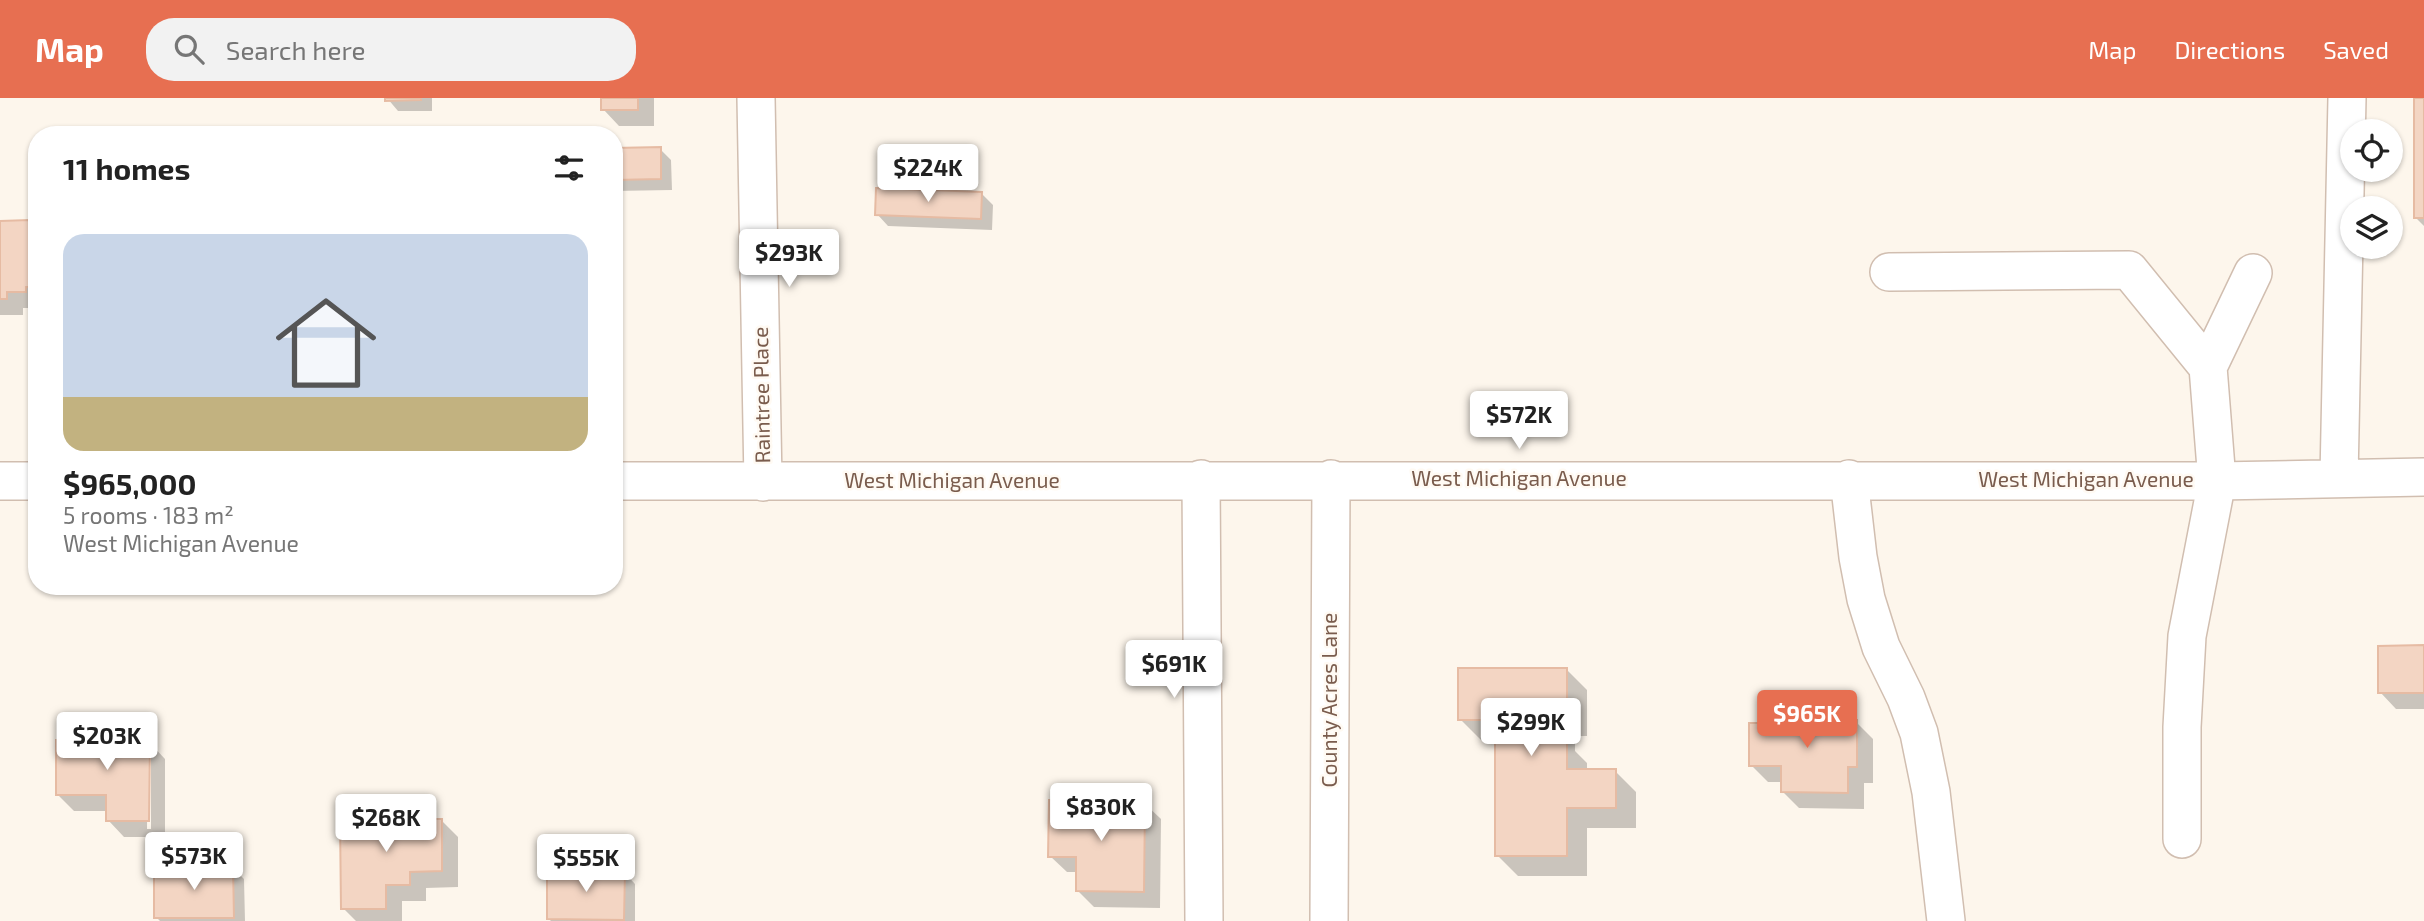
<!DOCTYPE html>
<html lang="en">
<head>
<meta charset="utf-8">
<style>
	:root { --surface:#fff; --page:#f2f2f2; --text:#222; --muted:#767676; --line:#e0e0e0; --accent:#e76f51 }
	body { margin:0; font-family:"Exo 2",sans-serif; background:var(--page); color:var(--text); height:100vh; display:flex; flex-direction:column; font-size:26px; white-space:nowrap }
	* { box-sizing:border-box; margin:0 }
	p { font-size:23px; color:var(--muted) }
	.icon { flex:none; width:38px; height:38px; fill:none; stroke:currentColor; stroke-width:2; stroke-linecap:round; stroke-linejoin:round }
	.map { position:relative; flex:1; overflow:hidden }
	.side { position:absolute; left:28px; top:28px; width:595px; height:469px; display:flex; flex-direction:column; background:var(--surface); border-radius:28px; box-shadow:0 2px 5px #0004 }
	.side>* { flex:none }
	.fabs { position:absolute; left:2340px; top:21px; display:grid; gap:14px }
	.fabs a { display:grid; place-items:center; width:63px; height:63px; border-radius:50%; background:var(--surface); box-shadow:0 2px 5px #0004; font-size:35px }
	.price { position:absolute; translate:-50% -60px; padding:0 16px; border-radius:7px; background:#fff; color:#222; font-size:23px; line-height:46px; filter:drop-shadow(0 2px 4px #0008) }
	.price::after { content:''; position:absolute; left:50%; top:42px; width:21px; height:16px; margin-left:-10px; background:inherit; clip-path:polygon(0 0,100% 0,50% 100%) }
	.price.on { background:var(--accent); color:#fff }
	ul { padding:0; list-style:none }
	li { display:grid; align-content:center; gap:14px; height:371px; padding:0 35px }
	li+li { border-top:2px solid var(--line) }
	li span { display:grid; place-items:center; height:217px; border-radius:21px; color:#555 }
	li>.icon { margin-inline-start:auto }
	span .icon { width:126px; height:126px; fill:#fffc; stroke-width:1 }
	li b { font-size:30px }
	h2 { display:flex; justify-content:space-between; align-items:center; height:84px; padding:0 35px; font-size:30px }
	header { display:flex; align-items:center; gap:42px; box-sizing:border-box; height:98px; padding:0 35px; background:var(--accent); color:#fff }
	header strong { font-size:33px }
	nav { display:flex; gap:38px; margin-inline-start:auto; font-size:24px }
	.search { width:490px; height:63px; background:var(--page); display:flex; align-items:center; gap:18px; box-sizing:border-box; padding:0 24px; border-radius:28px; color:var(--muted); font-size:26px }
	.map>svg:first-child { display:block }
	.shadow { fill:#0003; fill-rule:evenodd }
	.building { fill:#f3d5c3; stroke:#e6bba3; stroke-width:2 }
	.lines { fill:none; stroke-linecap:round; stroke-linejoin:round }
	.minor-casing { stroke:#d1beb0; stroke-width:40 }
	.minor { stroke:#fff; stroke-width:37 }
	.labels { text-anchor:middle; stroke-width:5; stroke-linejoin:round; paint-order:stroke }
	.street-label { font-size:21px; fill:#7a5c4d; stroke:#fffaf3 }
</style>
</head>
<body>
<header>
<strong>Map</strong>
<div class="search"><svg class="icon" aria-label="search" viewBox="0 0 24 24"><circle cx="10" cy="10" r="6"/><path d="M15 15l6 6"/></svg>Search here</div>
<nav><a>Map</a><a>Directions</a><a>Saved</a></nav>
</header>
<div class="map">
<svg width="2424" height="823" viewBox="0 0 2424 823">
	<rect width="100%" height="100%" fill="#fdf6ec"/>
	<path class="shadow" d="M387,0h45v13h-34z
		M603,0h51v28h-35l-16,-17z
		M2415,0h9v128l-8,-8z
		M660,51l11,11 1,30 -58,1v-41z
		M981,95l12,12 -1,25 -104,-4 -11,-12z
		M28,124l9,9v77h-14v7h-23v-92z
		M2424,549v62h-28l-16,-17z
		M1566,571l21,21v46h-12v15l12,12v8h28l21,21v36h-49v48h-69l-21,-21v-115h-16l-21,-21z
		M1828,613l11,11h17l17,17v44h-9v26l-65,-1 -16,-16v-10h-15l-17,-17 33,-40z
		M132,634l10,10h7l16,17v78h-41l-16,-17v-9h-34l-17,-17 38,-52zM148,655l3,4v72h-4z
		M1144,705l17,16 -1,89 -66,-1 -16,-16v-19h-11l-17,-16z
		M417,712l11,11h14l16,16v50l-32,1v13h-24v20h-46l-13,-13 25,-87z
		M233,770l11,11 1,42h-85l-4,-4z
		M624,774l11,12v37h-84l-3,-3z"/>
	<path class="building" d="M385,0h36v2l-36,1z
		M601,0h37v12h-37z
		M2414,0h10v120h-10z
		M661,49v32l-47,1v-32z
		M876,90l106,4 -1,27 -106,-4z
		M29,122v24l8,-1v44h-11v5h-19v7h-7v-78z
		M2424,547v48h-46v-47z
		M1458,570h109v48h-12v24h12v29h49v39h-49v48h-72v-136h-37z
		M1782,610l47,1v11h28v47h-9v26l-67,-1v-26h-32v-43h33z
		M93,632h39v11h18l-1,80h-43v-26h-50v-55h37z
		M1049,702l96,1 -1,91 -68,-1v-34h-28z
		M366,710h52v11h24v52l-32,1v13h-24v24h-45l-1,-90h26z
		M154,768h79l1,52h-80z
		M547,771l78,1 -1,50 -77,-1z"/>
	<g class="lines">
		<defs>
			<path id="minor" d="M756,0l7,384
				M1889,174l240,-2 79,97
				M2339,379l8,-379
				M1201,381l3,442
				M1849,381l9,78 8,42 15,48 25,51 13,35 12,59 15,129
				M0,383h37
				M614,383h1603l207,-4
				M2182,741v-112l5,-91 30,-155 -9,-114 45,-94
				M1329,823l2,-442"/>
		</defs>
		<use href="#minor" class="minor-casing"/>
		<use href="#minor" class="minor"/>
	</g>
	<g class="labels">
		<g class="street-label">
			<text transform="translate(762 297) rotate(-91)" y="7">Raintree Place</text>
			<text x="1519" y="388">West Michigan Avenue</text>
			<text x="2086" y="389">West Michigan Avenue</text>
			<text x="952" y="390">West Michigan Avenue</text>
			<text transform="translate(1330 602) rotate(-90)" y="7">County Acres Lane</text>
		</g>
	</g>
</svg>
<div class="fabs">
<a><svg class="icon" aria-label="locate" viewBox="0 0 24 24"><circle cx="12" cy="12" r="6"/><path d="M12 2v4M12 18v4M2 12h4M18 12h4"/></svg></a>
<a><svg class="icon" aria-label="layers" viewBox="0 0 24 24"><path d="M12 4l9 5-9 5-9-5zM3 14l9 5 9-5"/></svg></a>
</div>
<b class="price" style="left:928px;top:106px">$224K</b>
<b class="price" style="left:789px;top:191px">$293K</b>
<b class="price" style="left:1519px;top:353px">$572K</b>
<b class="price" style="left:1174px;top:602px">$691K</b>
<b class="price on" style="left:1807px;top:652px">$965K</b>
<b class="price" style="left:1531px;top:660px">$299K</b>
<b class="price" style="left:107px;top:674px">$203K</b>
<b class="price" style="left:1101px;top:745px">$830K</b>
<b class="price" style="left:386px;top:756px">$268K</b>
<b class="price" style="left:194px;top:794px">$573K</b>
<b class="price" style="left:586px;top:796px">$555K</b>
<section class="side">
<h2>11 homes<svg class="icon" aria-label="filters" viewBox="0 0 24 24"><path d="M4 7h16M4 17h16"/><circle cx="9" cy="7" r="2"/><circle cx="15" cy="17" r="2"/></svg></h2>
<ul>
<li><span style="background:linear-gradient(#c9d6e8 75%,#c2b280 0)"><svg class="icon" aria-label="home" viewBox="0 0 24 24"><path d="M3 11l9-7 9 7M6 9v11h12V9"/></svg></span><div><b>$965,000</b><p>5 rooms · 183 m²</p><p>West Michigan Avenue</p></div></li>
</ul>
</section>
</div>
</body>
</html>
